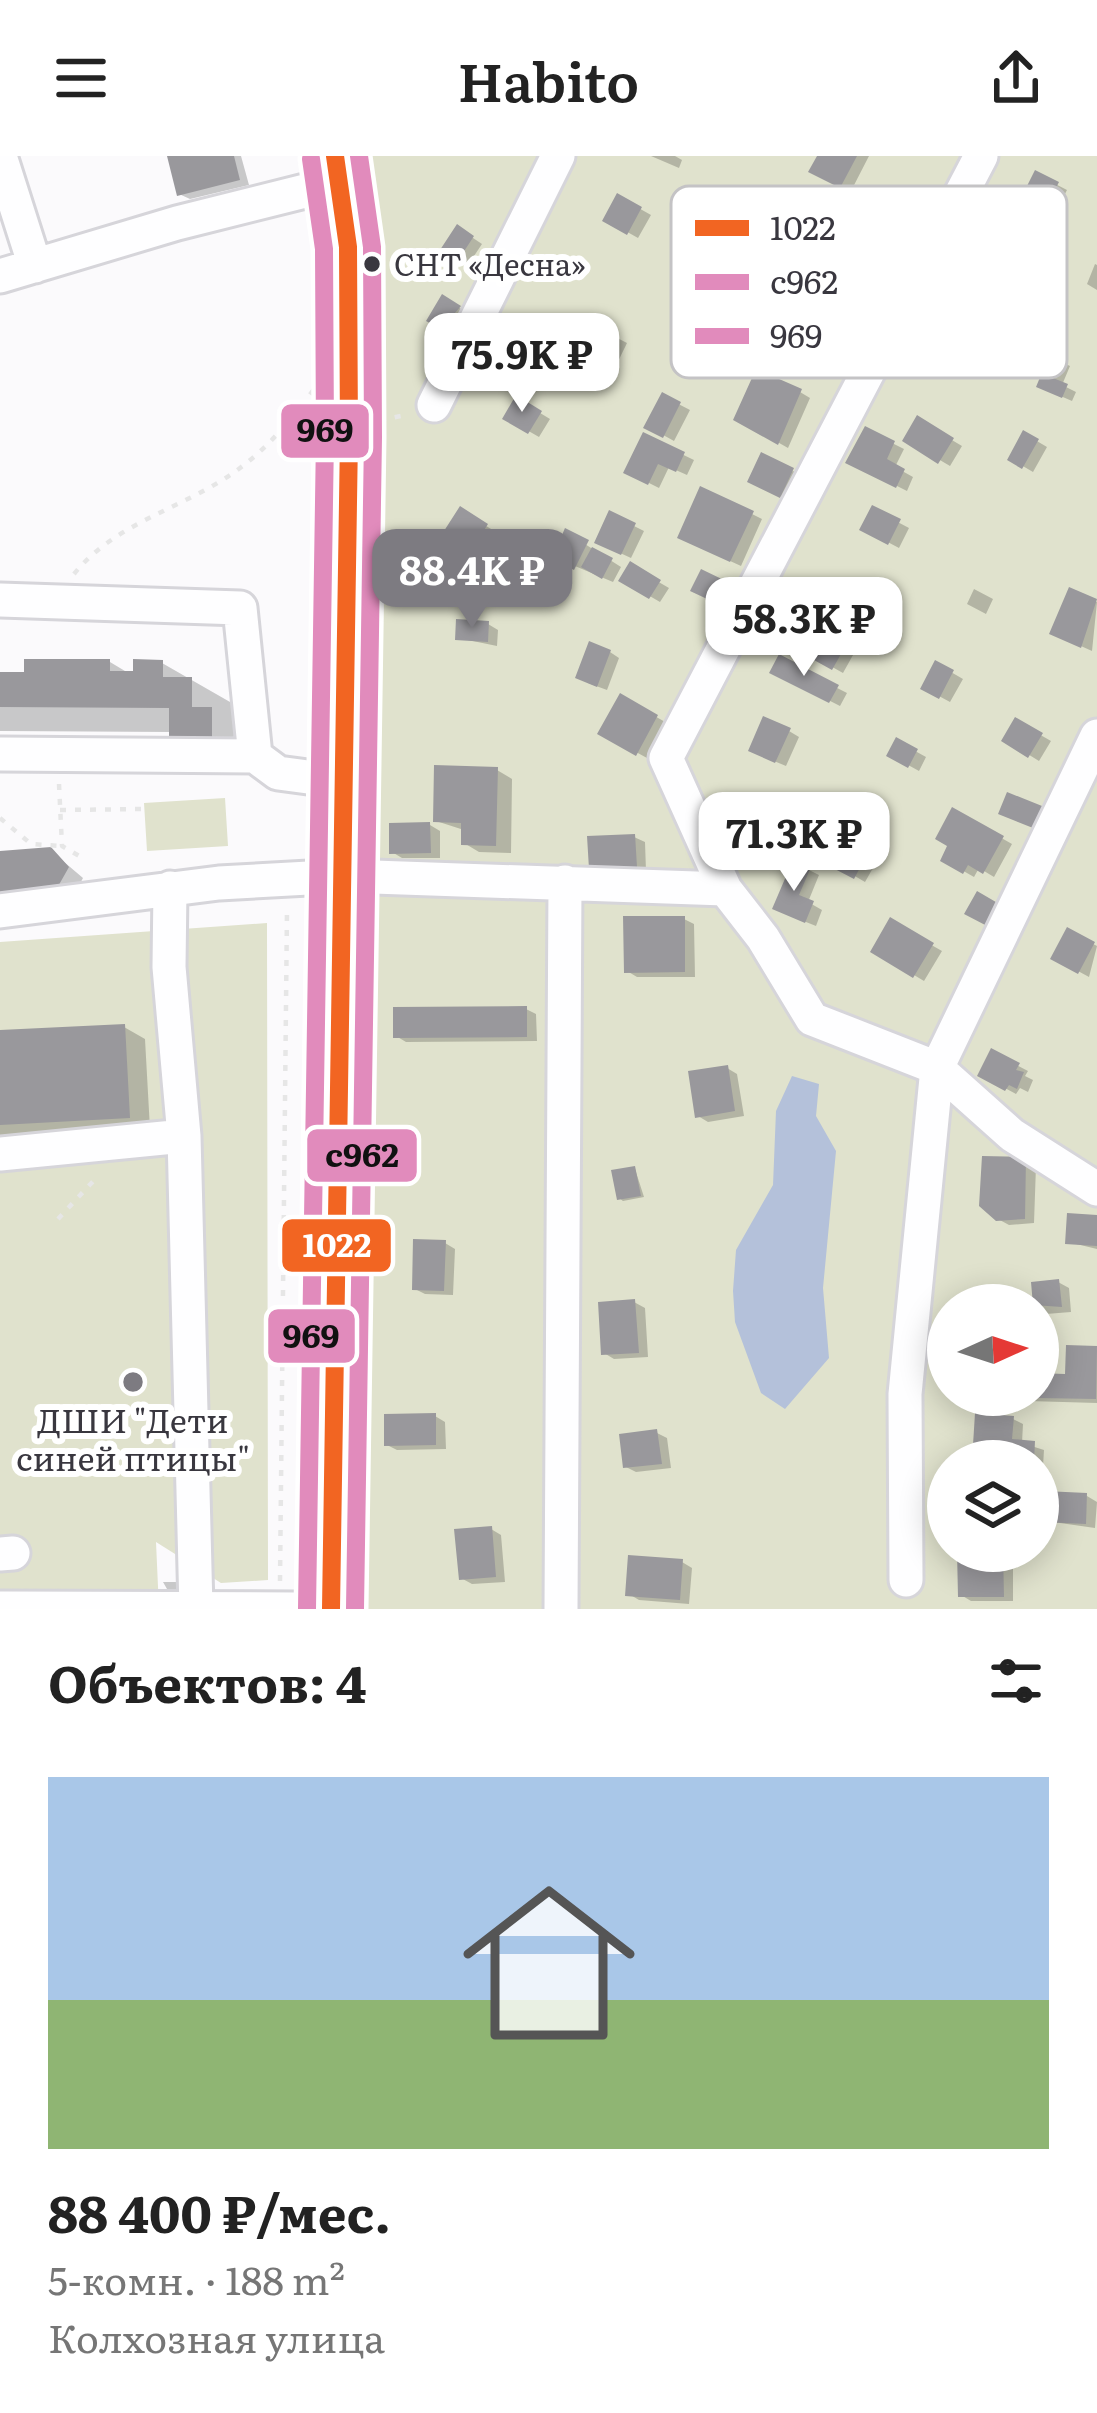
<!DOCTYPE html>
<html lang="ru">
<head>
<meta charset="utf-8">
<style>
	:root { --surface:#fff; --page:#f6f6f6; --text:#222; --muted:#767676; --accent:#7d7b81 }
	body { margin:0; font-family:Literata,serif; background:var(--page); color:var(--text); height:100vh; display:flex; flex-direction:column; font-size:45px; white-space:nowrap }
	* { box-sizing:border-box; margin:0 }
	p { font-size:39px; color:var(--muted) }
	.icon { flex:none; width:66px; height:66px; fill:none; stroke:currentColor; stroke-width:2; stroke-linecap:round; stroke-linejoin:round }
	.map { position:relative; height:1453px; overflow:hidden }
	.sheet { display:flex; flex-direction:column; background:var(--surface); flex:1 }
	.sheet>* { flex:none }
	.needle { width:78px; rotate:87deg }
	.tools { position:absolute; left:927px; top:1128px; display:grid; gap:24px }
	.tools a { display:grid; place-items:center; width:132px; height:132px; border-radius:50%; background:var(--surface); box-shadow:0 6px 30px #0003; font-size:60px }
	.price { position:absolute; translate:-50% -102px; padding:0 27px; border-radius:24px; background:#fff; color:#222; font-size:39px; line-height:78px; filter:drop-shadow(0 3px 6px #0008) }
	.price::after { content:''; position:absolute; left:50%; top:72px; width:36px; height:27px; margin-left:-18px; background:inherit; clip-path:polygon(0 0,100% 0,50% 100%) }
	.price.current { background:var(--accent); color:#fff }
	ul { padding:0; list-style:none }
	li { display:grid; align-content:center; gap:24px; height:636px; padding:0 48px }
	li span { display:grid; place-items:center; height:372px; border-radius:0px; color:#555 }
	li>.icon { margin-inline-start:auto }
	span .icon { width:216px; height:216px; fill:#fffc; stroke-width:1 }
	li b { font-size:51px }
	h2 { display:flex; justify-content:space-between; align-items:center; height:144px; padding:0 48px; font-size:51px }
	header { display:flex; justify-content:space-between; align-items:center; height:156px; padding:0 48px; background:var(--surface); font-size:54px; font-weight:600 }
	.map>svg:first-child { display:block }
	.green { fill:#e0e2cd; fill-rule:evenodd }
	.water { fill:#b4c1da }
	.shadow { fill:#0003 }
	.building { fill:#99989c }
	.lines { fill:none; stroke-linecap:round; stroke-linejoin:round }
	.minor-casing { stroke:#d6d5da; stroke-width:39 }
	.path { stroke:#e6e6e6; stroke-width:4.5; stroke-dasharray:6 9; stroke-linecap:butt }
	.minor { stroke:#fefeff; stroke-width:33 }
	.bus-1-casing { stroke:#fff; stroke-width:27 }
	.bus-2-casing { stroke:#fff; stroke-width:27 }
	.bus-3-casing { stroke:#fff; stroke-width:27 }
	.bus-1 { stroke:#f26522; stroke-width:18 }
	.bus-2 { stroke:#e18bbc; stroke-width:18 }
	.bus-3 { stroke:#e18bbc; stroke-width:18 }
	.bus-dot { fill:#39373f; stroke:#fff; stroke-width:4.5 }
	.poi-dot { fill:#7d7b81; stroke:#fff; stroke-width:4.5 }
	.labels { text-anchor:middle; stroke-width:12; stroke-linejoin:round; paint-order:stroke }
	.bus-label { font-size:30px; fill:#39373f; stroke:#fff; text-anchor:start }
	.poi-label { font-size:33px; fill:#39373f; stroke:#fff }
	.key { fill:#fff; stroke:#c4c3c5; stroke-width:3 }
	.key-label { font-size:33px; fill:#39373f }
	.line-badge { stroke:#fff; stroke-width:4.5 }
	.badge-label { font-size:33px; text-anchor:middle; font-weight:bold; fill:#fff }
	.pale-badge-label { font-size:33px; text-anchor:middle; font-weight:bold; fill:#111 }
</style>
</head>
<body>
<header><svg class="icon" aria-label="menu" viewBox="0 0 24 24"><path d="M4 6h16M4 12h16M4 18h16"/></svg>Habito<svg class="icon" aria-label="share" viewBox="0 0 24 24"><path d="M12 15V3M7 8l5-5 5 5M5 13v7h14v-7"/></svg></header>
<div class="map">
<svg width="1097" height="1453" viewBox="0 0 1097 1453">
	<rect width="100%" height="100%" fill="#fbfafc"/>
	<path class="green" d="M346,0h751v1453h-735l3,-1354zM948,1149h90v90h-90zM948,1305h90v90h-90z
		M225,642l3,48 -81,5 -3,-48z
		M267,767l1,657 -47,3 -65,-41 3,67h-159v-667z"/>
	<path class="water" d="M792,920l27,8 -3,32 20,35 -13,137 6,70 -44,51 -24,-16 -26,-71 -2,-31 3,-41 37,-65 3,-74z"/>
	<path class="shadow" d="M170,0h71l8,29 -59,14 -11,-5z
		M651,0h24l7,4 -3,8z
		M820,0h49l-18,35 -39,-20z
		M1036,18l31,16 -14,27 -30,-16z
		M619,41l32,18 -13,23 -32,-18z
		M458,72l24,16 -14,21 -24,-15z
		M1095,108l2,1v25l-10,-6z
		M443,142l20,12 -16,19 -17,-9z
		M594,170l33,17 -18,37 -33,-17z
		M1051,201l19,9 -8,19 14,7 -4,9 -23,-10z
		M800,236l10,6 -22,50 -51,-29z
		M663,240l27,14 -16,31 -27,-15z
		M517,243l33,20 -11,18 -33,-19z
		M918,264l44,26 -12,20 -44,-26z
		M866,274l38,19 -9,18 18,10 -6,14 -48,-24z
		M1025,278l22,13 -14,25 -22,-13z
		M644,280l50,24 -7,15 -18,-8 -10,21 -32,-16z
		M793,315l9,5 -11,25 -31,-14z
		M873,353l36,19 -10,20 -36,-19z
		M460,354l36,22 -12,20 -36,-22z
		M752,358l10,5 -21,47 -50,-23z
		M634,370l10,5 -13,27 -24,-11z
		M566,376l55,35 -8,15 -50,-21 7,-16z
		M631,410l38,22 -9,14 -38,-22z
		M702,417l37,18 -9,17 -36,-18z
		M974,433l19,10 -7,15 -19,-10z
		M1071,435l26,11 -5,49 -29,-13z
		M815,443l53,29 -25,45 -52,-29z
		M488,468l10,6 -1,16 -39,-8z
		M610,496l9,6 -12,32 -19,-7z
		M780,503l67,34 -7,13 -67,-34z
		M110,506l20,12 32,-11 75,43 19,61 -84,-35 -172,-1v-56z
		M937,508l26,15 -13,23 -26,-14z
		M621,541l46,26 -20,35 -46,-25z
		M1016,565l35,20 -12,20 -34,-21z
		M789,575l10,6 -13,29 -24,-10z
		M897,585l29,16 -7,14 -29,-16z
		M497,614l15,9 -1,74 -32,-1 -15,-9v-13l-28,-9z
		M954,655l58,33 -18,33 -15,-9 -5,9 -30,-17 7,-15z
		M838,662l18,10 -12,24 29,16 -8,14 -29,-17 5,-10 -33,-17 19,1z
		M430,669l10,6v27h-38l-10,-6z
		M634,681l11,5 1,29 -44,2 -10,-6z
		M50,694l33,28 -10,19 -73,-43z
		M809,714l10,5 -11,27 14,8 -6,16 -30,-12z
		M684,763l10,5 1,53h-58l-10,-6z
		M891,766l51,29 -18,30 -50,-30z
		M1068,775l29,15 -8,31 -35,-19z
		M526,853l10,5 1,27 -131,1 -10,-6z
		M124,871l21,12 5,90 -150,8v-104z
		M992,896l36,19 -3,5 8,4 -5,12 -8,-4 -4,6 -35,-19z
		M727,912l10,6 7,42 -36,6 -10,-6z
		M1026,1004l10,6 -2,57 -25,2 -11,-6z
		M635,1013l9,28 -21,4 -4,-3z
		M1097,1062v31l-29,-7z
		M445,1087l10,6 -2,46 -28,-1 -10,-5z
		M1058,1126l11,6 2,24 -25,2 -8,-9z
		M634,1146l11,6 3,49 -34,2 -10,-6z
		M1097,1193v54l-69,-2 -10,-6h20v-19l30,1z
		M435,1260l10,6 1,27 -49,1 -10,-5z
		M1013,1263l10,5 -1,19 22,7 -2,32 -4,-21h-63z
		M657,1277l10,5 4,30 -35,4 -10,-5z
		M1087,1340l10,6 -2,26 -49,-7z
		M491,1373l10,6 4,47 -33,2 -11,-6z
		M960,1395h53v50h-42l-10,-6z
		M682,1406l10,6 -3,36 -50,-4 -10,-6z
		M163,1426h21l4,7h-21z"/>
	<path class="building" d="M167,0h67l6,24 -63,16z
		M817,0h40l-17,32 -32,-16z
		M1035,14l24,12 -16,32 -24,-12z
		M617,37l25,14 -15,28 -25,-14z
		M457,68l17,12 -17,26 -17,-12z
		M442,138l19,12 -20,23 -15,-8z
		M593,166l26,13 -21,42 -26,-12z
		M1050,197l11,5 -8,20 15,6 -6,14 -26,-11z
		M756,213l46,20 -24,56 -45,-25z
		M662,236l19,10 -18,36 -20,-10z
		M516,239l26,16 -14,23 -26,-15z
		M917,259l37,23 -16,26 -36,-23z
		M865,270l30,15 -8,18 18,10 -9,19 -51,-25z
		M1023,274l16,9 -17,30 -15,-9z
		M643,276l42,20 -9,20 -18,-8 -10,21 -25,-12z
		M761,296l33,16 -14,30 -33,-16z
		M700,330l54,25 -24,51 -53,-24z
		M872,349l29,14 -13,26 -29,-15z
		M460,350l28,18 -16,25 -28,-18z
		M609,354l27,13 -15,32 -27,-12z
		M565,372l24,12 -15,30 -15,-8 8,-16 -8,-4z
		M592,391l21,11 -11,21 -21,-12z
		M630,405l31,19 -12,19 -31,-18z
		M701,413l29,14 -10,22 -30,-14z
		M1069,431l28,12 -16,49 -32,-14z
		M814,439l46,25 -28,50 -45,-25z
		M456,463l33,2 -1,21 -33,-2z
		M589,485l22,9 -14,37 -22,-9z
		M779,498l60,31 -10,18 -60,-30z
		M24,503h86v12h23v-12l30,1v17h29v30h20v35h-43v-34l-169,-1v-35h24z
		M935,504l19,10 -15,29 -19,-10z
		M620,537l38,22 -22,41 -39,-22z
		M763,560l28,12 -16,35 -27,-12z
		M1015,561l28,16 -15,25 -27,-17z
		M896,581l22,12 -10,19 -22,-12z
		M434,609l64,2 -2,79 -35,-1v-22l-28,-1z
		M1007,636l40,16 -9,22 -40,-16z
		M952,651l52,29 -21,38 -15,-9 -5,9 -23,-13 7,-15 -12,-7z
		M837,658l11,6 -17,33 -27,-14 6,-12 16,8z
		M430,666l1,31 -42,1v-31z
		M635,678l2,33 -48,2 -2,-33z
		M51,691l18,20 -13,23 -56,6v-45z
		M842,691l22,13 -10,19 -23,-12z
		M793,704l18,7 -12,28 15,6 -9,22 -33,-14z
		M977,735l24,14 -12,22 -25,-13z
		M623,760h62v56l-61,1z
		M890,761l44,26 -21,35 -43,-26z
		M1067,771l28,15 -17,32 -28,-15z
		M527,850v31l-134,1v-31z
		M125,868l5,94 -130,7v-95z
		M991,892l29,15 -4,7 8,2 -7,17 -8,-4 -4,6 -28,-15z
		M728,909l7,46 -40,7 -7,-47z
		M982,1000l44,1 -1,62 -29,2 -17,-15z
		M635,1010l6,30 -24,4 -6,-30z
		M1067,1057l30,2v31l-32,-2z
		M413,1083l33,1 -2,51 -32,-1z
		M1059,1123l3,28 -29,-2 -2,-23z
		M635,1143l4,54 -38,2 -3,-53z
		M1066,1189l31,1 -1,53 -58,-1v-25l27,1z
		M436,1257v32l-52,1v-32z
		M975,1257l39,3 -2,23 23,2 -1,20h-62z
		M657,1273l5,35 -39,4 -4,-34z
		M1044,1335l43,2 -1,31 -43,-2z
		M492,1370l4,51 -37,3 -5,-51z
		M957,1395h46l1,46h-46z
		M628,1399l55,4 -3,41 -55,-4z"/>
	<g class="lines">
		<defs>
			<path id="minor" d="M0,0l35,110
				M0,120l177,-53 164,-41
				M434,249l124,-249
				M0,444l240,8 15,148 23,17 67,9
				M0,598l255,2
				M725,733l-59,-131 315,-602
				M0,755l219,-28 126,-7 380,13 38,49 49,81 125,49 75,67 85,54
				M184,980l12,473
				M0,998l184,-18 -15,-169 1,-79
				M0,1398l13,-1
				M906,1424l-1,-186 32,-326 160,-332
				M0,1452l297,1
				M331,1453l18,-1172 -1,-190 -13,-91
				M561,1453l4,-727"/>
		</defs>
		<use href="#minor" class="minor-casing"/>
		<path class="path" d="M380,264l26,-5
			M74,418c42,-53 113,-66 166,-106 30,-22 55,-53 77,-83
			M59,628l3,62 19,11
			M60,654l84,-1
			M0,662l31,26 31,2
			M58,1063l40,-43
			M280,1425l7,-672"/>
		<use href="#minor" class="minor"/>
		<defs>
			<path id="bus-1" d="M331,1453l18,-1172 -1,-190 -13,-91"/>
			<path id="bus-2" d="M355,1453l18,-1172 -1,-190 -13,-91"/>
			<path id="bus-3" d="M307,1453l18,-1172 -1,-188 -13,-90"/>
		</defs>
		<use href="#bus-1" class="bus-1-casing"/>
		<use href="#bus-2" class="bus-2-casing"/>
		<use href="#bus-3" class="bus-3-casing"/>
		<use href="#bus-1" class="bus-1"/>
		<use href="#bus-2" class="bus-2"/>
		<use href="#bus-3" class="bus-3"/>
	</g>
	<circle class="bus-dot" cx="372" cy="108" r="10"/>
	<circle class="poi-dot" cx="133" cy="1226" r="12"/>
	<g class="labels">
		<g class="bus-label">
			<text x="394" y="120">СНТ «Десна»</text>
		</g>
		<g class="poi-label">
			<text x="133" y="1277">ДШИ "Дети<tspan x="133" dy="38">синей птицы"</tspan></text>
		</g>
	</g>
	<rect x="671" y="30" width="396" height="192" rx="18" class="key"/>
	<rect x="695" y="64" width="54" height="16" fill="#f26522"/>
	<rect x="695" y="118" width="54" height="16" fill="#e18bbc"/>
	<rect x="695" y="172" width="54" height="16" fill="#e18bbc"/>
	<g class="key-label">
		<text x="770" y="84">1022</text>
		<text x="770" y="138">с962</text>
		<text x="770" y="192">969</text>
	</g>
	<g class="line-badge">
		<rect x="279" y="246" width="92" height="58" rx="12" fill="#e18bbc"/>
		<rect x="305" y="971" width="114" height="57" rx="12" fill="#e18bbc"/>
		<rect x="280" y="1061" width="113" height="57" rx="12" fill="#f26522"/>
		<rect x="266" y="1151" width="91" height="58" rx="12" fill="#e18bbc"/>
	</g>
	<g class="badge-label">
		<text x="337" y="1101">1022</text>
	</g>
	<g class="pale-badge-label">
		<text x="325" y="286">969</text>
		<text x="362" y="1011">с962</text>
		<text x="311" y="1192">969</text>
	</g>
</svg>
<div class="tools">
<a><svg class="needle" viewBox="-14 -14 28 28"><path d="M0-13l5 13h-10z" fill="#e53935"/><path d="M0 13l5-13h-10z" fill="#767676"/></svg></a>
<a><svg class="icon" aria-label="layers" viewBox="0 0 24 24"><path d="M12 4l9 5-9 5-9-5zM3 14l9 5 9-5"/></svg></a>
</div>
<b class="price" style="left:522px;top:259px">75.9K ₽</b>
<b class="price current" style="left:472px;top:475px">88.4K ₽</b>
<b class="price" style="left:804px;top:523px">58.3K ₽</b>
<b class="price" style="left:794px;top:738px">71.3K ₽</b>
</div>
<section class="sheet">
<h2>Объектов: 4<svg class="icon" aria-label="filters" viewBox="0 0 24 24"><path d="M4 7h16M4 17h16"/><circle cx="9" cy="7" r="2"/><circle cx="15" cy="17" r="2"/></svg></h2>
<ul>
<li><span style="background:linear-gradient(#a9c7e8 60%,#8fb573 0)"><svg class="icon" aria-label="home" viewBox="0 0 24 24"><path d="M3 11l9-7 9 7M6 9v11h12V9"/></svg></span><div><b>88 400 ₽/мес.</b><p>5-комн. · 188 m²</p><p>Колхозная улица</p></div></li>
</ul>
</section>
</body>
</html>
